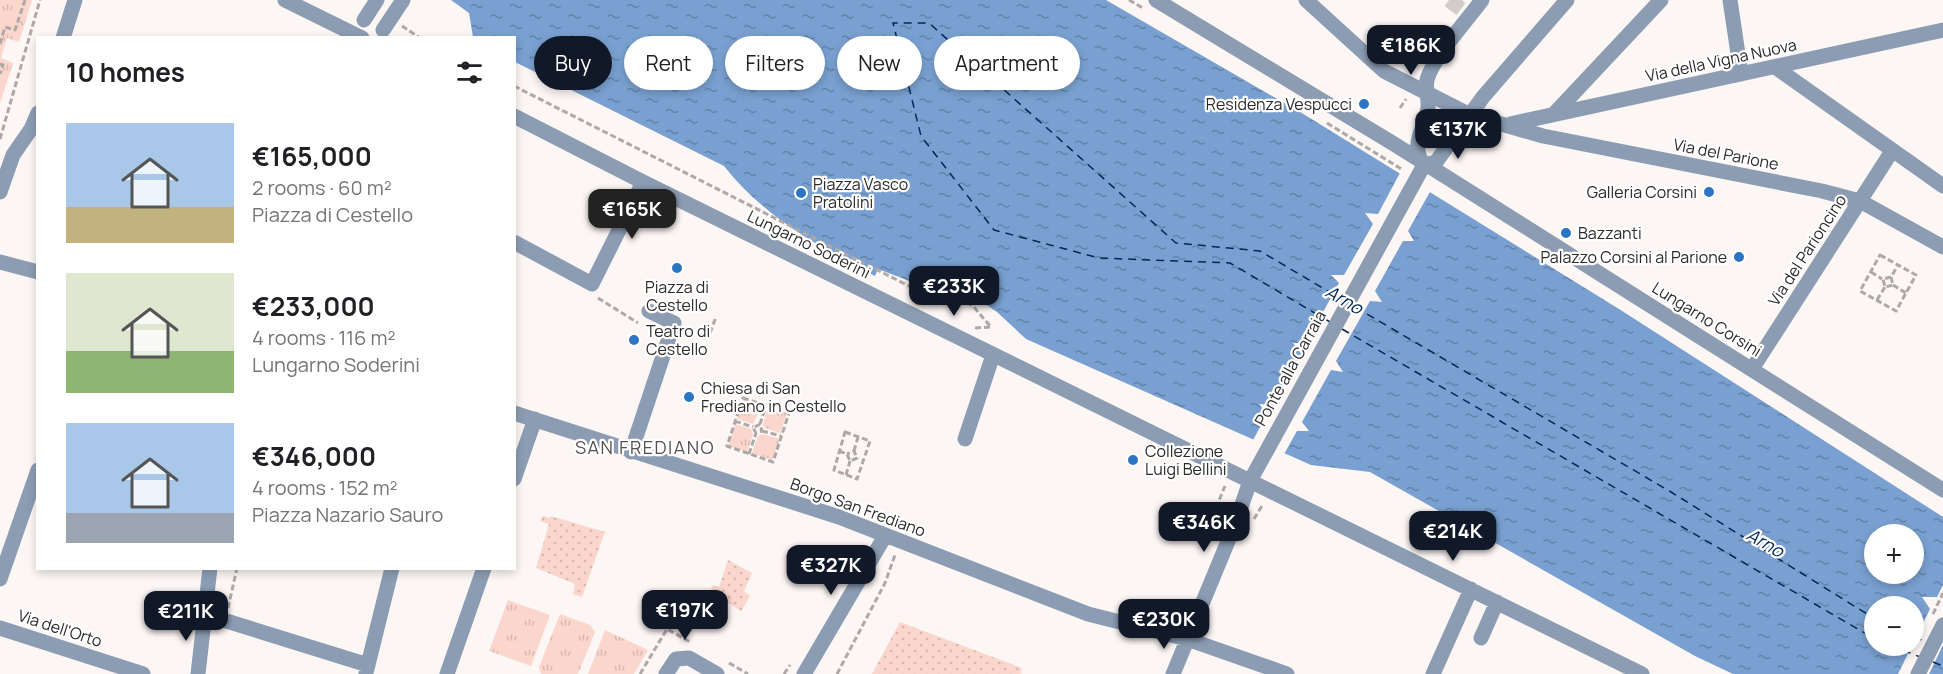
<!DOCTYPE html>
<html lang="en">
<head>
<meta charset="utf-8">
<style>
	:root { --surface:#fff; --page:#f6f6f6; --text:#202124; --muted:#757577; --accent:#111827 }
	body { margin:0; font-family:Manrope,sans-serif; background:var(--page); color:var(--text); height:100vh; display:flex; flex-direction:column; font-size:22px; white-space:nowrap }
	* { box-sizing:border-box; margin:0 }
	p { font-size:20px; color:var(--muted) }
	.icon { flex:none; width:33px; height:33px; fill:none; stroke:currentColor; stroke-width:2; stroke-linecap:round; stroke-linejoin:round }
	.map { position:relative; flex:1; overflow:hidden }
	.drawer { position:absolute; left:36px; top:36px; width:480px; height:534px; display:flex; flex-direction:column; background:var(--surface); border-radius:0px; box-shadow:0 3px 9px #0003 }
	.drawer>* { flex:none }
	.hud { position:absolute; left:534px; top:36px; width:570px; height:54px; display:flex; gap:12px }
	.tools { position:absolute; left:1864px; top:524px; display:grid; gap:12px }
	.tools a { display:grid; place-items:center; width:60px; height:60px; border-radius:50%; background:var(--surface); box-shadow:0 3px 9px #0003; font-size:30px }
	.price { position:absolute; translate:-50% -51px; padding:0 14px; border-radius:12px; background:var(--accent); color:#fff; font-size:20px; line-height:39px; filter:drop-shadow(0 2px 3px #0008) }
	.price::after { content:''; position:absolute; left:50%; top:36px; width:18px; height:14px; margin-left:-9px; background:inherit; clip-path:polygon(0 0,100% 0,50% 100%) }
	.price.on { background:#222; color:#fff }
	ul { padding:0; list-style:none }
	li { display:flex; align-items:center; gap:18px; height:150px; padding:0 30px }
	li span { display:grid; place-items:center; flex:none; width:168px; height:120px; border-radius:0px; color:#555 }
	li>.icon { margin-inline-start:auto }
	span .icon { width:72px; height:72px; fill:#fffc; stroke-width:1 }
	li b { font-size:26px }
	h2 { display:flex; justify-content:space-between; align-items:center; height:72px; padding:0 30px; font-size:26px }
	.chip { padding:0 21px; border-radius:27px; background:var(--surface); box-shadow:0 3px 9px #0003; font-size:21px; line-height:54px }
	.chip.on { background:var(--accent); color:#fff }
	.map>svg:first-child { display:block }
	.grass { fill:url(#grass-tufts) }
	.garden { fill:url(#garden-dots) }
	.water { fill:url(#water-ripples); fill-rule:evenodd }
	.pier { fill:#fcf6f4 }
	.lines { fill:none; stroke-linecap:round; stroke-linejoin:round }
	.ferry { stroke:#002954; stroke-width:1.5; stroke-dasharray:8 6; stroke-linecap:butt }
	.minor-tunnel { stroke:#d2cdcb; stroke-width:15; stroke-dasharray:15 8; stroke-linecap:butt }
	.path { stroke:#ada9a7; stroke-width:3; stroke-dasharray:6 3; stroke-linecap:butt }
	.minor { stroke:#8c9db3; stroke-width:15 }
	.minor-bridge { stroke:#8c9db3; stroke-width:15 }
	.poi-dot { fill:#2c74c4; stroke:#fff; stroke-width:2 }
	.labels { text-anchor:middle; stroke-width:4.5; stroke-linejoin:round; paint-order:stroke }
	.street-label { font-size:16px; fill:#2c2929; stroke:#fff }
	.poi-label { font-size:16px; fill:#2c2929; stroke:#fff; text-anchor:start }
	.water-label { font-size:18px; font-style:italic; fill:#002954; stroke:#fff }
	.neighbourhood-label { font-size:18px; letter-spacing:1.5px; fill:#55504e; stroke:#fff }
</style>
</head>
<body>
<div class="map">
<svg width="1943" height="674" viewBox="0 0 1943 674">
	<defs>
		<pattern id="grass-tufts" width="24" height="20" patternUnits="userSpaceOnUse" patternTransform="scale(1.5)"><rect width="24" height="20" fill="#fbd6cc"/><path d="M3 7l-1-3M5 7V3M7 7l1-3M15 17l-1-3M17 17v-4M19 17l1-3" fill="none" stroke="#d7b8af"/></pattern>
		<pattern id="garden-dots" width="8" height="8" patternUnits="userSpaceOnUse" patternTransform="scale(1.5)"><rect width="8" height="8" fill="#fbd6cc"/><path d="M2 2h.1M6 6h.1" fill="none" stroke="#d7b8af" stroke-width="1.8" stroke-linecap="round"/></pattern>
		<pattern id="water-ripples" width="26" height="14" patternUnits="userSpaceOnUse" patternTransform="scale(1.5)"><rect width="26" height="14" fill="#79a0d0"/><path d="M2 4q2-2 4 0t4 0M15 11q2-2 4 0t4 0" fill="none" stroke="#6382a9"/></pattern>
	</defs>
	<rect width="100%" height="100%" fill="#fcf6f4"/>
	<path class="grass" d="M0,0h32l-13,42 -12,-4 -6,20 12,5 -13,40z
		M1440,118l7,1 4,11 -12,15 -12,-6 9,-20z
		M744,399l18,6 -9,19 -16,-5z
		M768,407l19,6 -7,20 -15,-5 -2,-4z
		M735,424l16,5 2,6 -6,17 -19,-6z
		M763,434l17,5 -8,21 -20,-7 6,-17z
		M508,600l42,15 -19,51 -42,-15z
		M560,614l30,11 5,7 -17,42h-37l-2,-7z
		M605,630l43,20 -14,24h-46z"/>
	<path class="garden" d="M543,516l7,2 1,-2 54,16 -23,65 -9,-3 2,-10 -39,-16 13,-44 -9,-3z
		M728,560l24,13 -8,18 6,5 -9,15 -31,-19 3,-7 6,2z
		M900,622l122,46 -2,5 3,1h-151z"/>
	<path class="water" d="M451,0h655l199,115 314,194 324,208v157h-210l-38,-18 -325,-184 -59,-7 -285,-126 -29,-27 -61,-41 -5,13 -19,-2 -34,-13 -3,7c-55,-28 -113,-61 -151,-110l-209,-104 -1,-24 -41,-1 -4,-24zM1875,534h39v39h-39zM1875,606h39v39h-39z"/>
	<path class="pier" d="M1401,171l30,19 -23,41 6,10h-11l-28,50 7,11 -12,-1 -34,60 7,11 -12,-2 -29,52 7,9h-12l-14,25 -31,-14 15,-28 -8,-10 13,1 29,-52 -8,-10h13l33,-60 -8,-8h13l29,-51 -8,-11 13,1z
		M1943,585v60l-14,29h-31l32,-65 -8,-12h15z"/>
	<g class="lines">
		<path class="ferry" d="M1355,307l316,185 204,127
			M1330,322l-100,-59 -131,-5 -105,-28 -73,-94 -28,-113h36l247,220 84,8 83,49
			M1342,329l533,310
			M1914,637l13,5
			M1890,645l30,12
			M1933,662l10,4"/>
		<path class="minor-tunnel" d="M1449,0l16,12"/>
		<path class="path" d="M1129,0l14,8
			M402,26l18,12
			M0,44l5,-17 10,3 10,-30
			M0,64l3,1 -3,9
			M514,86l397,201 9,-2 52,20 19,22 -17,1
			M1400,108l6,-9
			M1327,123l76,47
			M0,139l40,-139
			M1880,255l36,20 -20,36 -36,-20z
			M1871,272l11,7
			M1891,277l-8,2 2,8 8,-2 -2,-8 7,-12
			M1893,285l13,8
			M598,298l40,25
			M1877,300l8,-13
			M710,333l6,-16
			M743,398l46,15 -16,49 -46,-16z
			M735,421l18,6
			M760,424l-7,4 3,5 6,-2 -2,-7 6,-18
			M762,431l19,5
			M845,432l25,9 -13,38 -23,-9z
			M839,451l8,3 3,7 7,-3 -3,-7 -7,3
			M854,451l4,-14
			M749,454l7,-21
			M846,475l4,-14
			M1254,519l9,-15
			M1215,536l-9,-4 19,-46
			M228,608l9,-40
			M1933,614l10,-21
			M729,663l19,11
			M640,674l27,-45 25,14
			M784,674l6,-9
			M837,674l48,-91 10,-28"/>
		<path class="minor" d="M285,0l77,38
			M1156,0l238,144 549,346
			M1306,0l78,71 86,44 73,21 279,55 38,10 83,46
			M1730,0l11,74
			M63,38l12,-38
			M1775,67l168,119
			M1554,114l107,-114
			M514,116l129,66 999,492
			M1510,124l433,-94
			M1424,165l12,-3 47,-65 84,-97
			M1424,165c-15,-21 1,-36 4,-57 1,-9 -3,-19 -1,-28 5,-21 41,-61 55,-80
			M0,192l13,-37 18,-26 7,-16
			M514,242l78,42 51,-102
			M0,262l38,10
			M1752,369l140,-218
			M514,413l325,104 249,97 99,25 100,35
			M965,439l28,-84
			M631,452l43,-129 -25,-12
			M514,479l21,-60
			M0,579l38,-109
			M207,615l161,50
			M0,628l143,46
			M1481,638l16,-36
			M366,673l26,-105
			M198,674l12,-106
			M447,674l37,-106
			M666,674l10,-15 13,-1 28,16
			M804,674l81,-138
			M1173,674l63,-152 14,-41 174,-316
			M1433,674l38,-85
			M1918,674l25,-49"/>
		<path class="minor-bridge" d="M364,20l13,-20
			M383,30l20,-30"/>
	</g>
	<g class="poi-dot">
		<circle cx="1364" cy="104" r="6"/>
		<circle cx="1709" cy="192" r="6"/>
		<circle cx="801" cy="193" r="6"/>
		<circle cx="1566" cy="233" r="6"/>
		<circle cx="1739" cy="257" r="6"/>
		<circle cx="677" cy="268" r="6"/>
		<circle cx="634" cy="340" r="6"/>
		<circle cx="689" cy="397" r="6"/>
		<circle cx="1133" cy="460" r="6"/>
	</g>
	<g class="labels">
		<g class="street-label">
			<text transform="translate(1721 60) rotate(-12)" y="6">Via della Vigna Nuova</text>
			<text transform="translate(1726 154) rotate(11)" y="6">Via del Parione</text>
			<text transform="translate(809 244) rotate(26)" y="6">Lungarno Soderini</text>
			<text transform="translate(1807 250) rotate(-57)" y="6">Via del Parioncino</text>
			<text transform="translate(1707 319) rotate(32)" y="6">Lungarno Corsini</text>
			<text transform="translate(1290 368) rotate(-61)" y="6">Ponte alla Carraia</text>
			<text transform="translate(858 507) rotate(20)" y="6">Borgo San Frediano</text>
			<text transform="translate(60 628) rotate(18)" y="6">Via dell'Orto</text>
		</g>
		<g class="poi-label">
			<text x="1352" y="110" text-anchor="end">Residenza Vespucci</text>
			<text x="813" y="190">Piazza Vasco<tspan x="813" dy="18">Pratolini</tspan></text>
			<text x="1697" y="198" text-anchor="end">Galleria Corsini</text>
			<text x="1578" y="239">Bazzanti</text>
			<text x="1727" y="263" text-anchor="end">Palazzo Corsini al Parione</text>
			<text x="677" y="293" text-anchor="middle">Piazza di<tspan x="677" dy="18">Cestello</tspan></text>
			<text x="646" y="337">Teatro di<tspan x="646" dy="18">Cestello</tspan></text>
			<text x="701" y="394">Chiesa di San<tspan x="701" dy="18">Frediano in Cestello</tspan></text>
			<text x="1145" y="457">Collezione<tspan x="1145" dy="18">Luigi Bellini</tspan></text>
		</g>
		<g class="water-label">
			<text transform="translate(1344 300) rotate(30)" y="6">Arno</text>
			<text transform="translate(1765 543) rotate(30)" y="6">Arno</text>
		</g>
		<g class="neighbourhood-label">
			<text x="645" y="454">SAN FREDIANO</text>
		</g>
	</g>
</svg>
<div class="tools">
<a>+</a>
<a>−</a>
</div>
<b class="price" style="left:1411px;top:76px">€186K</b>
<b class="price" style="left:1458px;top:160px">€137K</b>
<b class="price on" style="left:632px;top:240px">€165K</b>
<b class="price" style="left:954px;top:317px">€233K</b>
<b class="price" style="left:1204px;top:553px">€346K</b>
<b class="price" style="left:1453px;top:562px">€214K</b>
<b class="price" style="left:831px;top:596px">€327K</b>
<b class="price" style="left:685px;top:641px">€197K</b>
<b class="price" style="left:186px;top:642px">€211K</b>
<b class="price" style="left:1164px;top:650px">€230K</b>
<div class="hud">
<a class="chip on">Buy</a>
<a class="chip">Rent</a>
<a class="chip">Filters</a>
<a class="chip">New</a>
<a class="chip">Apartment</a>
</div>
<section class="drawer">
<h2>10 homes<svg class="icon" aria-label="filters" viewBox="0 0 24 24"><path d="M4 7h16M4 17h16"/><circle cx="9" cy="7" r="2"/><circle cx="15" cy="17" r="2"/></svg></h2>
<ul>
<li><span style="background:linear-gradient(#a9c7e8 70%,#c2b280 0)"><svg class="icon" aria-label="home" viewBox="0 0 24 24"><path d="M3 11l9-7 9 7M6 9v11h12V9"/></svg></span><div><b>€165,000</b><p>2 rooms · 60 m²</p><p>Piazza di Cestello</p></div></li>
<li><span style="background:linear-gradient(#dfe7d0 65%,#8fb573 0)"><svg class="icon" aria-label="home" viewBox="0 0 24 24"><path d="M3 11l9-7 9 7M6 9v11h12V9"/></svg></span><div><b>€233,000</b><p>4 rooms · 116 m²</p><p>Lungarno Soderini</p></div></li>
<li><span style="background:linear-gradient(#a9c7e8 75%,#9aa5b1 0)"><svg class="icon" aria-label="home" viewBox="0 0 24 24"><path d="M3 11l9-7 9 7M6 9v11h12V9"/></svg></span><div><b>€346,000</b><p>4 rooms · 152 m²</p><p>Piazza Nazario Sauro</p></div></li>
</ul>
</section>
</div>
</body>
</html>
